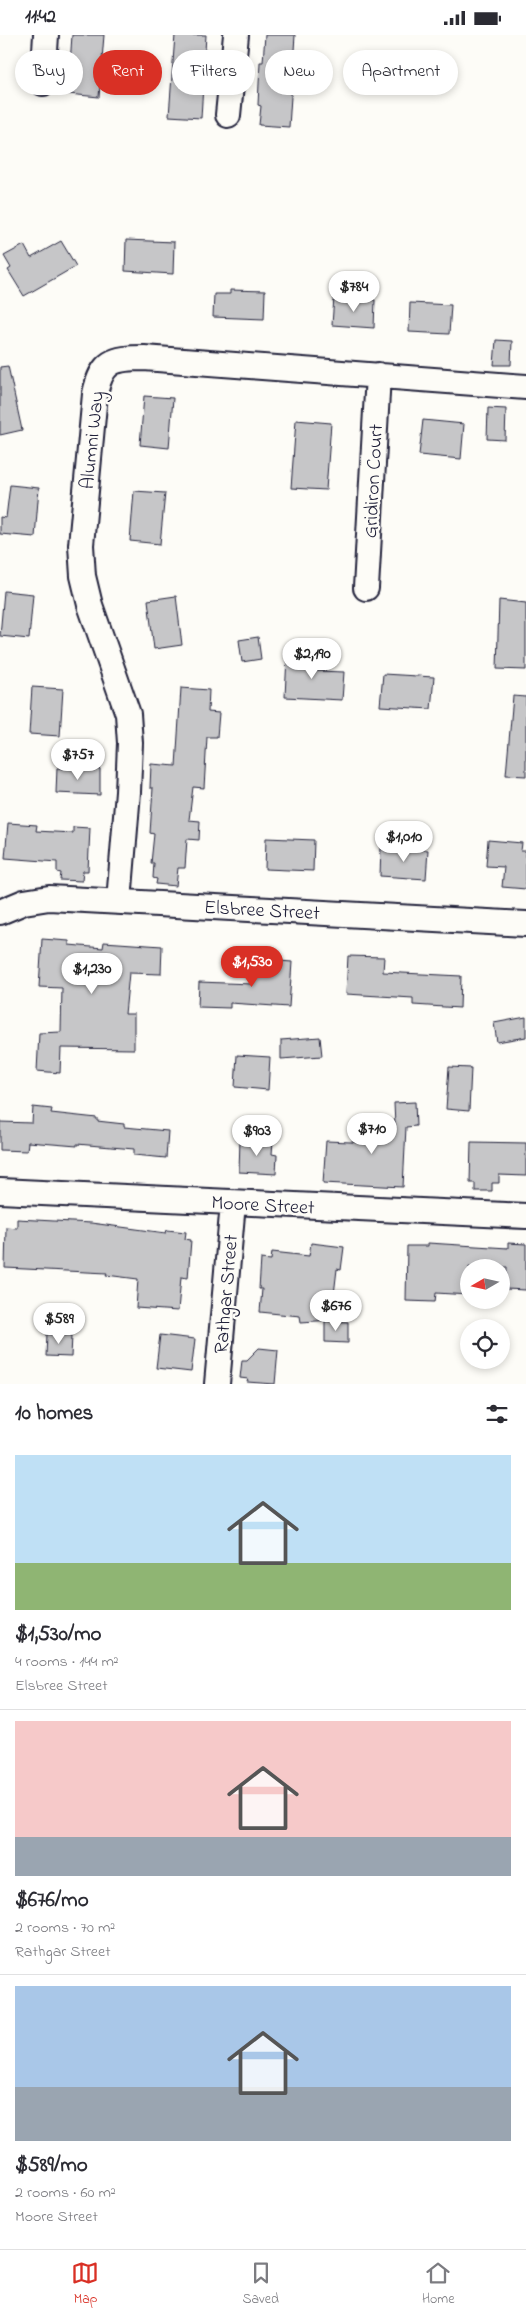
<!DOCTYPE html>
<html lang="en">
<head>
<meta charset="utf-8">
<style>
	:root { --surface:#fff; --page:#f2f2f3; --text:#2b2b33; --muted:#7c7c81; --line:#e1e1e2; --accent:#d93025 }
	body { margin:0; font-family:"Indie Flower",sans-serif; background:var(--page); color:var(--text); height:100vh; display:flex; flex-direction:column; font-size:19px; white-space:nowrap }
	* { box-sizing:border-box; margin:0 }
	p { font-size:16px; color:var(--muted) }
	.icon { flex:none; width:28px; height:28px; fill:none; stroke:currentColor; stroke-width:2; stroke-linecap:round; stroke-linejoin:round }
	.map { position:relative; height:1349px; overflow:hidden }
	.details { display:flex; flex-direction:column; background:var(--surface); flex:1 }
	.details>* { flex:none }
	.hud { position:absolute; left:15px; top:15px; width:496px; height:45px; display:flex; gap:10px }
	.needle { width:32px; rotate:261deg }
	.fabs { position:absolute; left:460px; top:1224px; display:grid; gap:10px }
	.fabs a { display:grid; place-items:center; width:50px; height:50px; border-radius:50%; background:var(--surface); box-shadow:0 2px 8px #0003; font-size:25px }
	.price { position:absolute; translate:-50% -42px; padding:0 11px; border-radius:18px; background:#fff; color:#222; font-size:16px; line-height:32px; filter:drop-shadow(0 1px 2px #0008) }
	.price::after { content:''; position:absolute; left:50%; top:30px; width:15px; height:11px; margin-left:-8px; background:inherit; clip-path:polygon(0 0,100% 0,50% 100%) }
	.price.selected { background:var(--accent); color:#fff }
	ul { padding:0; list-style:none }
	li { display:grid; align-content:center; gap:10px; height:265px; padding:0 15px }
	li+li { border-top:1px solid var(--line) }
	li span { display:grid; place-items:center; height:155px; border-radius:0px; color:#555 }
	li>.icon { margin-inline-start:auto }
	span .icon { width:90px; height:90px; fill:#fffc; stroke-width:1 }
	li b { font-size:21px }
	h2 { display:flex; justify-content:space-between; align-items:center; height:60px; padding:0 15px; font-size:21px }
	.chip { padding:0 18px; border-radius:22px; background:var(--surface); box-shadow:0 2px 8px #0003; font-size:18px; line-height:45px }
	.chip.selected { background:var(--accent); color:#fff }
	.status { display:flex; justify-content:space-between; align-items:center; height:35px; padding:0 25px; background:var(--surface); direction:ltr }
	.status svg { height:14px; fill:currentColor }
	.tab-bar { display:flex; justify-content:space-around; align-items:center; height:70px; border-top:1px solid var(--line); background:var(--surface); font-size:14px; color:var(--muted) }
	.tab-bar a { display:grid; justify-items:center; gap:2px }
	.tab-bar .selected { color:var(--accent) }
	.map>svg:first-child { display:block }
	.building { fill:#c6c6c8; stroke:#22223b }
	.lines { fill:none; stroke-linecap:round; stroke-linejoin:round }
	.minor-casing { stroke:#22223b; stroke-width:28 }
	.minor { stroke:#fdfcf7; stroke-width:24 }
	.labels { text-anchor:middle; stroke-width:5; stroke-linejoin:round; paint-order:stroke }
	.street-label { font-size:20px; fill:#22223b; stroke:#fdfcf7 }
</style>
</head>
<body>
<div class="status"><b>11:42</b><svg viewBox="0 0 49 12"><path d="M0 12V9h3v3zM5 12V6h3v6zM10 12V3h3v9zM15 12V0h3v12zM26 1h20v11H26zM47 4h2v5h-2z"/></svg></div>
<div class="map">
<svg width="526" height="1349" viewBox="0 0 526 1349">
	<rect width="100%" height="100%" fill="#fdfcf7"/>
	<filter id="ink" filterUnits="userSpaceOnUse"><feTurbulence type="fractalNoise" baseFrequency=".02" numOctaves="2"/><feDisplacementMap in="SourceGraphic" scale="10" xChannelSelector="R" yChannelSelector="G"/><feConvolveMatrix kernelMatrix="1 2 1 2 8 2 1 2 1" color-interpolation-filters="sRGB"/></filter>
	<g filter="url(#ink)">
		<path class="building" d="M72,0h32l-5,62 -31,-3z
			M175,0h31l-5,83 -32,-2z
			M265,0h30l-6,92 -30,-2 2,-19 -3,-1 2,-43h3z
			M126,205l48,2 -1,32 -48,-3z
			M61,206l15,25 -52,30 -16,-26 3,-2 -7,-12 20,-11 7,13z
			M230,255l35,1 -1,28 -51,-2 1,-23h16z
			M334,262l41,3 -1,28 -42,-3z
			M410,268l41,2 -2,29 -40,-2z
			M496,305l16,1 -1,24h-17z
			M8,331l14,64 -22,5v-68z
			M144,361l29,2 -4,50 -29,-3z
			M488,373l18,1 -1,31 -18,-1z
			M296,385l35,3 -5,67 -35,-2z
			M423,385l41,4 -3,35 -42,-4z
			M10,450l29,3 -4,49 -35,-3v-17l6,1z
			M134,456l31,2 -5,51 -30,-3z
			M4,556l29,3 -4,45 -29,-3z
			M176,561l6,49 -28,4 -6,-49z
			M499,565l27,3v67l-29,-1z
			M258,602l3,22 -19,3 -3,-22z
			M287,621l31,2 -1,13 27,1 -2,28 -57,-3z
			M383,639l51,3 -3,32 -51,-3z
			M32,652l31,2 -3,47 -31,-2z
			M181,653l28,2 -1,22 11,1 -2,24h-10l-3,51 -11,-1 -4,33 11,1 -1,19 -12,-1 -2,29h-7l-2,18 -20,-2 1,-5 -4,-1 1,-15h-3l3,-29 -4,-1 3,-45h-3l1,-24 25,2z
			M513,661l13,1v79l-20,-1z
			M57,733l43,1v26l-44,-2z
			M8,788l29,2 -1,6 37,2v-6l17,1 -2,43h-5l-1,10 -22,-1 1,-7 -4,-1v-10l-52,-4z
			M266,803l48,2 -1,31 -48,-2z
			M488,805l34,3 -1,8h5v38l-24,-2 2,-20 -18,-1z
			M381,812l47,3 -2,29 -46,-3z
			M42,904l27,2v4l34,3 1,-6 58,4 -1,28 -32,-1 -4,41h9v35l-73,-1 -1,25 -23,-2 2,-38 22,-1 1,-44 -23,-1z
			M348,921l36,1 -1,15 78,4 -1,32 -47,-3v-7l-67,-4z
			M254,924l38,3 -3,45 -59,-4v5l-32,-1 1,-25 53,2z
			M526,982v20l-29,5 -3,-19z
			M320,1002l2,19 -41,3v-19z
			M237,1020l33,2 -2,33 -33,-3z
			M449,1032l22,1 -2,43 -23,-2z
			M415,1067l1,24 -10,1 -3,60 -80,-4 3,-42 49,2v-6h6v-12l14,1 -1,-23z
			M33,1072l19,2 -1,4 46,5v3l27,3v3l44,4 -2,27 -32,-3v-6l-57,-5v2l-49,-4 -1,9 -27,-1v-28l32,1z
			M240,1104l33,2 -1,13 5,1 -1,19 -37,-2z
			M471,1107l55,1v33l-27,-1v8h-7v8h-17v-8h-5z
			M17,1184l74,4 75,10 1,-3 19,2 -1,7 6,1 -3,38 -7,-1 -3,34 -42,-3 2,-29 -32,-4 1,-2 -102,-5 1,-41 11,1z
			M311,1208l33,4 -3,23 -4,-1 -6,51 -30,2 -1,-6 -40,-4 2,-23h-3l2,-30 10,1 1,-8 37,4z
			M428,1208l80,5v-5l18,1v46l-20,-1 1,-22h-38v28l-33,-2 -1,9 -29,-1 1,-55h21z
			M325,1286l23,1v21l-23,-1z
			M47,1299l25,1 -1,22 -25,-1z
			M160,1300l35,4 -4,33 -35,-4z
			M259,1313l19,2 -3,34 -28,-2 1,-3 -8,-1 2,-18h5z"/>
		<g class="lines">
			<defs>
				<path id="minor" d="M43,48l3,-48
					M228,80l8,-80
					M366,553l12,-213
					M119,866l9,-109 2,-49 -2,-29 -38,-109 -7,-29 -2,-31 14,-151c7,-33 18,-36 49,-36l382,29
					M0,877l24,-10 25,-4 477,26
					M0,1156l526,25
					M217,1349l16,-181"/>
			</defs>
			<use href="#minor" class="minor-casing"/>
			<use href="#minor" class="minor"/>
		</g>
	</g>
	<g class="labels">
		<g class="street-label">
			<text transform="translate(91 405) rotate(-84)" y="7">Alumni Way</text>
			<text transform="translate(372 446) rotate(-87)" y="7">Gridiron Court</text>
			<text transform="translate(262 874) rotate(3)" y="7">Elsbree Street</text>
			<text transform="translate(263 1169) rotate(3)" y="7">Moore Street</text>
			<text transform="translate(225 1259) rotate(-85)" y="7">Rathgar Street</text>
		</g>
	</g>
</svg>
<div class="fabs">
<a><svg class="needle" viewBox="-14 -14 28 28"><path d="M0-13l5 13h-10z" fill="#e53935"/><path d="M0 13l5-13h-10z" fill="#7c7c81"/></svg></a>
<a><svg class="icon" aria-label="locate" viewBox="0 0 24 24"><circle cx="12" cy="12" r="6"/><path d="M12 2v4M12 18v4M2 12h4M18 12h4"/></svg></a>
</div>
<b class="price" style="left:354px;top:278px">$784</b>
<b class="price" style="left:312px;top:645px">$2,190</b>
<b class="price" style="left:78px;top:746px">$757</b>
<b class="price" style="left:404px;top:828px">$1,010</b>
<b class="price selected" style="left:252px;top:953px">$1,530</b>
<b class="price" style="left:92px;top:960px">$1,230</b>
<b class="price" style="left:372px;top:1120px">$710</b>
<b class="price" style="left:257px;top:1122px">$903</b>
<b class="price" style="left:336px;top:1297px">$676</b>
<b class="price" style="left:59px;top:1310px">$589</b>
<div class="hud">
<a class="chip">Buy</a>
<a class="chip selected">Rent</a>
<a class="chip">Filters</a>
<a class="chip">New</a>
<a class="chip">Apartment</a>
</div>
</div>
<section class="details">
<h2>10 homes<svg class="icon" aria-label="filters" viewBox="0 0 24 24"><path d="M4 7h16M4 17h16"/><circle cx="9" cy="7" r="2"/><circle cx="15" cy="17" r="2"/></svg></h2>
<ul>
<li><span style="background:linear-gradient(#bfe0f5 70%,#8fb573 0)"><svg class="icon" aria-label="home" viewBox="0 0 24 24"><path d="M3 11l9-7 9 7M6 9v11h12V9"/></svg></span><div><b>$1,530/mo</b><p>4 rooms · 144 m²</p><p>Elsbree Street</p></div></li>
<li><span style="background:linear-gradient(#f6c9c9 75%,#9aa5b1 0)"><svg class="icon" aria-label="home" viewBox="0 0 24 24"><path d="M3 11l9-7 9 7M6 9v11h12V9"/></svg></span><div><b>$676/mo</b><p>2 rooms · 70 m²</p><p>Rathgar Street</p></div></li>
<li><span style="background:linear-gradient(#a9c7e8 65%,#9aa5b1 0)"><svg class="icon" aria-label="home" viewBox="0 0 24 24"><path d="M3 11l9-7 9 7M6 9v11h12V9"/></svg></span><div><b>$589/mo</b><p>2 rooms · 60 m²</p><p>Moore Street</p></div></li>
</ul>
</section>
<nav class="tab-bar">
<a class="selected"><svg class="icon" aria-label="map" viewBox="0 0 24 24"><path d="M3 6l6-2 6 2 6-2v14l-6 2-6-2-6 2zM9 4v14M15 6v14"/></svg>Map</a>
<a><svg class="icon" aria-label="saved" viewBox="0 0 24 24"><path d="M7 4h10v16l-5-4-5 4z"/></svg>Saved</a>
<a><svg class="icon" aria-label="home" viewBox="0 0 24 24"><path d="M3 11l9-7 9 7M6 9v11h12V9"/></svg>Home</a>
</nav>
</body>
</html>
